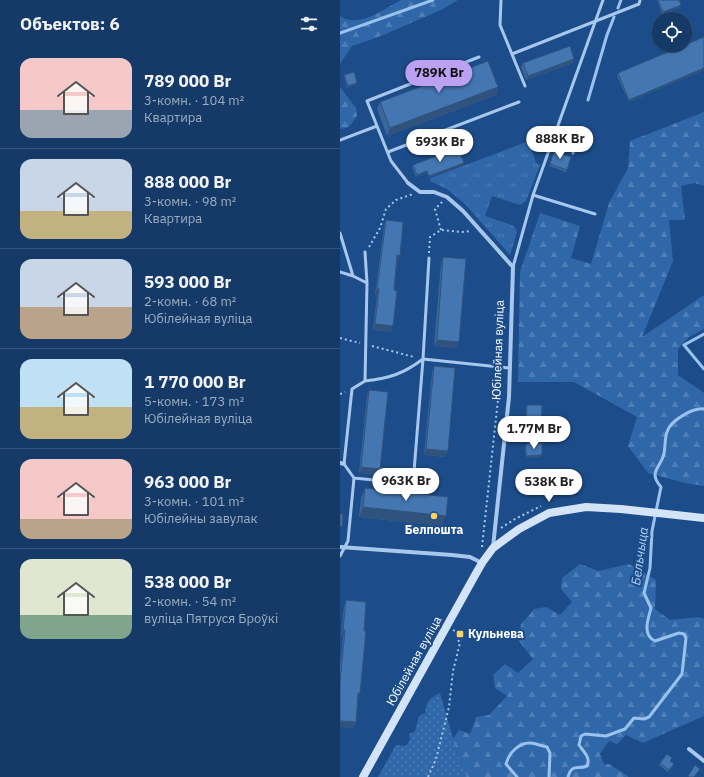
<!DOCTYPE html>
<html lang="ru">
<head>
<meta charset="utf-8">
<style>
	:root { --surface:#153a68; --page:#224571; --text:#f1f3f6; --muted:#9dadc0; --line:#34547c; --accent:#bca0f2 }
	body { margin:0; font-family:"IBM Plex Sans",sans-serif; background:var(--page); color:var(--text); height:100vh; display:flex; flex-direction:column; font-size:15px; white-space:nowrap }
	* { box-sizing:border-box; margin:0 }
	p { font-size:13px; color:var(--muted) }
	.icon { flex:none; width:22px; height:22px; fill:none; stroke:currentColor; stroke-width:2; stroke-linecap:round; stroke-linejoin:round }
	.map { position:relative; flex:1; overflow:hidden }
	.details { display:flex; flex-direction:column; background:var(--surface); width:340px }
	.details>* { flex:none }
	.fabs { position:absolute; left:312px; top:12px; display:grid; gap:8px }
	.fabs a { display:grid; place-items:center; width:40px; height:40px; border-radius:50%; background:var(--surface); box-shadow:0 1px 3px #0004,0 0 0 1px var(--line); font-size:20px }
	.price { position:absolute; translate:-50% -34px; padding:0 9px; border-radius:14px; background:#fff; color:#222; font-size:13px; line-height:26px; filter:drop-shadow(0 1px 2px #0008) }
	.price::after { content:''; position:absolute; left:50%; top:24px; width:12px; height:9px; margin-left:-6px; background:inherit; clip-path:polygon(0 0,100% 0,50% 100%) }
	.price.on { background:var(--accent); color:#111 }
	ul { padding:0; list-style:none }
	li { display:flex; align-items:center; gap:12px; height:100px; padding:0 20px }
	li+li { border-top:1px solid var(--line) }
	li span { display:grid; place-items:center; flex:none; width:112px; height:80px; border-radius:12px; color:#555 }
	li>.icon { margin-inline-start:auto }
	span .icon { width:48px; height:48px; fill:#fffc; stroke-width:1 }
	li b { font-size:17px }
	h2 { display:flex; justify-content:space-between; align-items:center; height:48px; padding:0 20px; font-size:17px }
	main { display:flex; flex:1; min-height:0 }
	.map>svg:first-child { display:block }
	.grass { fill:url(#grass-dots) }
	.forest { fill:url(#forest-firs) }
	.park { fill:url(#park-tufts) }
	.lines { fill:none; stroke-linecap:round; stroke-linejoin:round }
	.stream { stroke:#9ac2ee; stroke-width:3 }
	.path { stroke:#a7c7ec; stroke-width:2; stroke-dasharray:2 3; stroke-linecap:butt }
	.lane { stroke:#a7c7ec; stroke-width:3 }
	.street { stroke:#a7c7ec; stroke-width:4 }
	.secondary { stroke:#d3e4f9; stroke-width:8 }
	.wall { fill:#3a6699 }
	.shaded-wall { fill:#30537d }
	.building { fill:#4477b2; stroke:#30537d }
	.poi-dot { fill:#fcd065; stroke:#1c4d8a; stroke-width:1.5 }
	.labels { text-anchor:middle; stroke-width:4; stroke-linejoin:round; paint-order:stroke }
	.street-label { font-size:12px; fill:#fff; stroke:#1c4d8a }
	.poi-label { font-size:12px; font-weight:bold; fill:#fff; stroke:#1c4d8a }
	.water-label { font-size:13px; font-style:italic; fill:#b3d1f3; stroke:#1c4d8a }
</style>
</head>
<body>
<main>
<section class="details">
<h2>Объектов: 6<svg class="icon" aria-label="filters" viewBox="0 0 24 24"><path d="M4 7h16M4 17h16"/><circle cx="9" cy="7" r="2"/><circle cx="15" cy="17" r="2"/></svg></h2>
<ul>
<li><span style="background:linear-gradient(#f6c9c9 65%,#9aa5b1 0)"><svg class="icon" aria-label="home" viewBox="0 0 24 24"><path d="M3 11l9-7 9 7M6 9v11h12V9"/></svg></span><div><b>789 000 Br</b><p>3-комн. · 104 m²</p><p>Квартира</p></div></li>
<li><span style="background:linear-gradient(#c9d6e8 65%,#c2b280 0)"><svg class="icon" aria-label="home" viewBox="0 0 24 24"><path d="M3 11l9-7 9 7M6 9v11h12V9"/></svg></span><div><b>888 000 Br</b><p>3-комн. · 98 m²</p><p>Квартира</p></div></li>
<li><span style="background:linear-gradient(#c9d6e8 60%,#b9a48a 0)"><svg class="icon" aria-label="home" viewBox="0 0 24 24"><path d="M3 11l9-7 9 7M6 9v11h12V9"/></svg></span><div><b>593 000 Br</b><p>2-комн. · 68 m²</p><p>Юбілейная вуліца</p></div></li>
<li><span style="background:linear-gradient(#bfe0f5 60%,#c2b280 0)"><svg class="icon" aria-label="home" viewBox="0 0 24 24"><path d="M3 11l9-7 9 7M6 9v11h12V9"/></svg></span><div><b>1 770 000 Br</b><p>5-комн. · 173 m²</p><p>Юбілейная вуліца</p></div></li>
<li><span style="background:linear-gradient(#f6c9c9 75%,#b9a48a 0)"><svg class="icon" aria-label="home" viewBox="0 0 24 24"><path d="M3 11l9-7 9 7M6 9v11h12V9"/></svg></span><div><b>963 000 Br</b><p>3-комн. · 101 m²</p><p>Юбілейны завулак</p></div></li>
<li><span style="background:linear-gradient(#dfe7d0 70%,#7fa58c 0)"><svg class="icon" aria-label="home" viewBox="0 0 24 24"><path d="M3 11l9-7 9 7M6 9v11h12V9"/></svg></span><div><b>538 000 Br</b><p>2-комн. · 54 m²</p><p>вуліца Пятруся Броўкі</p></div></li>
</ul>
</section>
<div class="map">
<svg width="364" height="777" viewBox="0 0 364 777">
	<defs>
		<pattern id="grass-dots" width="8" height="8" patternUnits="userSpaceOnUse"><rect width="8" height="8" fill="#2f67a8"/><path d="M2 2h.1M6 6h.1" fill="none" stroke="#4e7eb5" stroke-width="1.8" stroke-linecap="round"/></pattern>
		<pattern id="forest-firs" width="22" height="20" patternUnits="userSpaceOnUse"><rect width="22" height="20" fill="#2f67a8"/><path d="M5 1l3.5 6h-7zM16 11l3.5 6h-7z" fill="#4e7eb5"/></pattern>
		<pattern id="park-tufts" width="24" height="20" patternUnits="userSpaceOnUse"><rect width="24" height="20" fill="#2f67a8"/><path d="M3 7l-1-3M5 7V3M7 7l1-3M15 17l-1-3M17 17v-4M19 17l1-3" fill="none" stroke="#4e7eb5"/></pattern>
	</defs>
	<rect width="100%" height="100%" fill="#1c4d8a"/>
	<path class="grass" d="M100,693l19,66 8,16 -2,2h-87l18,-32 10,1 4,-6 -1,-6 6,-3 4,-15 6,-3c2,-13 4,-14 15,-20z"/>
	<path class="forest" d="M61,0h57l-17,10 -60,26 -29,10 -12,18v-48c18,13 44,-7 61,-16z
		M0,87l16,21 1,8 -8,11 -9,2z
		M364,112v74l-9,-3 -14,3 4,34h-16l4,41 -31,76 62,-42v34l-15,8 -11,12v26l26,18v93l-19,-3 -37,-10 -20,-27 9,-29 -63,-35h-56l2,-110 20,-59 40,13 -9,32 20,6 18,-61 19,-35 2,-27z
		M240,564l18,7 31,-7 27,16 -1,29 15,11 29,-3 5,2v97l-61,27 -17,-8 -9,9 -8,-3 -9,13 4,10h5l19,12v1h-163l2,-2 -8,-16 -6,-20 6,-9 11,4 6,-17 13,-2 18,-19 -12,-8 -2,-13 12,-11 13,9 15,-14 -14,-18 2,-17 13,-15 12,-2 14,8 12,-13 -11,-13 1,-11z"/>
	<path class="park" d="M189,141l7,22 4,2 -14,36 -6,4 -28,-9 -7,20 29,10 3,6 -7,23 -44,-50 -19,-16 -17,-8 1,-3z"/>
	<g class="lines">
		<path class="stream" d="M278,8l3,-8
			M0,33l93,-33
			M248,100l19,-65 7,-18
			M233,153l7,-25
			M364,334l-20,11 20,24
			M177,777l-11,-13c3,-11 13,-22 25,-21 6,1 11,3 16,4l3,6 -1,24
			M228,777c4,-14 9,-7 19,-11 4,-8 -3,-14 -8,-21l2,-9 4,-2 21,2 19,-7 9,-11 10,1 5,-2 33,-43 4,-36 -2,-4 -5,-1 -24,8c-13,-6 -7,-22 -4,-33l-7,-15 6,-25 2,-37 9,-44c-12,-14 -3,-17 2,-30 3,-8 1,-17 4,-25 3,-11 26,-25 37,-23"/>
		<path class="path" d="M101,230l-6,-21 7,-7
			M29,247l11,-19 6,-19 10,-9 17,-6
			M89,253l1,-16 11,-7 21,2 9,-1
			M0,338l20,5
			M32,346l42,11
			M0,394l5,-2
			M161,528l14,-9 26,-13
			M142,547l19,-175
			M113,630l7,4
			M88,777l8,-18 13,-52 4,-36 7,-28 -3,-5"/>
		<path class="lane" d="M161,0l-1,25 25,61
			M172,54l127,-50 1,-4
			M0,140l37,-14
			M48,152l131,-50
			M68,183l-17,-22 -24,-60 112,-44
			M193,195l62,19
			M0,233l13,43
			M173,267l20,-72 70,-195
			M0,272l13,4 14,7
			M25,381c25,-3 38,-7 58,-22l86,9
			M14,478l-10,-14 8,-75 13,-8 2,-98 -2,-31
			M0,556l8,-15 6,-63 59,6 10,-125 6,-101"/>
		<path class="street" d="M68,183l12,9h14l13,5 16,14 50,56 -4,130 -16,150
			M0,463l4,1
			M0,547l112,8 18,2 12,6
			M349,749l15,12"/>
		<path class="secondary" d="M23,777l111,-200 8,-14 11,-15 26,-19 30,-16 37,-6 35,2 83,9"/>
	</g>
	<path class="wall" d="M317,0h22l2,5 -1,2 -18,7z
		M364,37v33l-75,32 -12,-26 1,-3z
		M183,63h50l-47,17 -5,-13z
		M4,75l12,10 -9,3 -3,-11z
		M158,87l-2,8 -109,41 -10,-27 3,-7z
		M214,151l17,6 -5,15 -17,-6z
		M124,163l-1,2 -34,13 -2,-5 -11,4 -4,-10 1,-2z
		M46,220l12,42 -1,-1 -6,71 -18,-2 4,-35h-2l9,-69z
		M103,257l16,85 -3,6 -22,-2 7,-83z
		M94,366l11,91 -21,-2 8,-83z
		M29,390l11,79 -2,6 -19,-2 8,-77z
		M187,405l13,24h-15l1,-22z
		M186,444l16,11 -1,2 -15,1 -1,-12z
		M183,473l15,15 -16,-1 1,-12z
		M25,488l77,38 -83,-9 2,-19z
		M6,600l18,31 -4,62 -2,6 -2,23 -3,6 -13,-1v-62l3,-29h-2l3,-30z
		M332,758l-2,3 3,5 -5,6 -9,-7 1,-2z"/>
	<path class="shaded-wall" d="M341,5l-1,2 -18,7 1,-2z
		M234,59l-1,4 -47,17 2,-4z
		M364,68v2l-75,32v-2z
		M17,83l-1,2 -9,3 1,-2z
		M158,87l-2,8 -109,41 3,-8z
		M124,163l-1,2 -34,13v-2z
		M87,171v2l-11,4 1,-2z
		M57,255l3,1 -2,6 -3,-1z
		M37,289h2l-2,6h-2z
		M35,324l18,2 -2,6 -18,-2z
		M97,340l22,2 -3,6 -22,-2z
		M186,426l15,1 -1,2h-15z
		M86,449l22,2 -3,6 -21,-2z
		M202,455l-1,2 -15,1v-2z
		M21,467l19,2 -2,6 -19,-2z
		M183,485l16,1 -1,2 -16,-1z
		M23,507l83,9 -4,10 -83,-9z
		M3,630h2l-2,6h-2z
		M18,693h2l-2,6h-2z
		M0,721l16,1 -3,6 -13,-1z"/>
	<path class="building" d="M318,0h21l2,5 -18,7z
		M364,37v31l-75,32 -11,-27z
		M230,46l4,13 -46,17 -5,-13z
		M148,61l10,26 -108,41 -10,-26z
		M14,72l3,11 -9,3 -4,-11z
		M118,148l6,15 -35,13 -2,-5 -10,4 -4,-10z
		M214,151l17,6 -4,13 -17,-6z
		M46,220l17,2 -3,34 -3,-1 -3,35 3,1 -4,35 -18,-2 4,-35h-2z
		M103,257l23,2 -7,83 -22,-2z
		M94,366l21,2 -7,83 -22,-2z
		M29,390l19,2 -8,77 -19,-2z
		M187,405h15l-1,22 -15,-1z
		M202,443v12l-16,1v-12z
		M183,473h16v13l-16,-1z
		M25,488l83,9 -2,19 -83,-9z
		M0,514h3l-1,13 -2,-1z
		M6,600l20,2 -2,29h2l-6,62h-2l-2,29 -16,-1v-38l5,-53h-2z
		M327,754l5,4 -2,3 4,3 -5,6 -9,-7z
		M355,765l5,4 -6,8h-5l-1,-1z"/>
	<g class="poi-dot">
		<circle cx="94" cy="516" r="4"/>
		<rect x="116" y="630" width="8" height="8" rx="2"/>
	</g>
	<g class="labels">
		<g class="street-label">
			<text transform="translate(158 350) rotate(-88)" y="4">Юбілейная вуліца</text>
			<text transform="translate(74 661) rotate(-61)" y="4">Юбілейная вуліца</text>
		</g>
		<g class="poi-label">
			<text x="94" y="534">Белпошта</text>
			<text x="128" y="638" text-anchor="start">Кульнева</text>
		</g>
		<g class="water-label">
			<text transform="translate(299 556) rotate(-82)" y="5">Бельчыца</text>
		</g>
	</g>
</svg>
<div class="fabs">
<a><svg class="icon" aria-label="locate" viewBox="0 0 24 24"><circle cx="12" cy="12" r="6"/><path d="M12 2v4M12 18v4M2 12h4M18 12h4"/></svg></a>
</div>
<b class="price on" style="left:99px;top:94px">789K Br</b>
<b class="price" style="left:220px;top:160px">888K Br</b>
<b class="price" style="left:100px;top:163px">593K Br</b>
<b class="price" style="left:194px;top:450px">1.77M Br</b>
<b class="price" style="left:66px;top:502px">963K Br</b>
<b class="price" style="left:209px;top:503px">538K Br</b>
</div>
</main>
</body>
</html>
